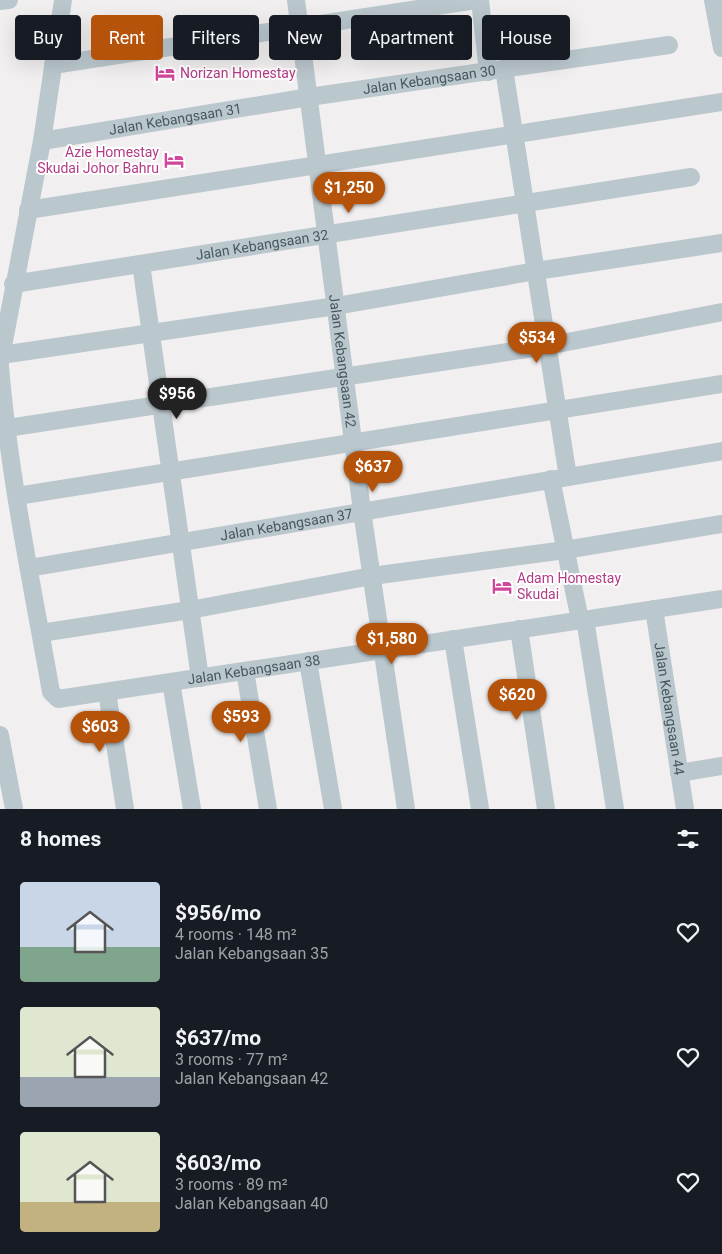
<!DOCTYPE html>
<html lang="en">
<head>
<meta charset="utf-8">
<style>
	:root { --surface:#171b24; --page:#242831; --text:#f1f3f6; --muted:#9ea1a6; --accent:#b45309 }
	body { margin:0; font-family:Roboto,sans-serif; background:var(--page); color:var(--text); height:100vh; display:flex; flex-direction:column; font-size:19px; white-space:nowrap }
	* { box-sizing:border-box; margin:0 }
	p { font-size:16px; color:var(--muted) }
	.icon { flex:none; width:28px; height:28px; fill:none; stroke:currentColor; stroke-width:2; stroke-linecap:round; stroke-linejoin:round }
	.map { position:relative; height:809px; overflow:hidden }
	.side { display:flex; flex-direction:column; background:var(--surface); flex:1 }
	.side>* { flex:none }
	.hud { position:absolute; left:15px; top:15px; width:692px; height:45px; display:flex; gap:10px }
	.price { position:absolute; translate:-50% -42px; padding:0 11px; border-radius:18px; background:var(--accent); color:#fff; font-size:16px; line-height:32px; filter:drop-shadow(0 1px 2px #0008) }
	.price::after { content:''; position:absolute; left:50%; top:30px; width:15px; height:11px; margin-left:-8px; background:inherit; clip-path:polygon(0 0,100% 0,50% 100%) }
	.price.current { background:#222; color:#fff }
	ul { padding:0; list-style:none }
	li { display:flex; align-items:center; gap:15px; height:125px; padding:0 20px }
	li span { display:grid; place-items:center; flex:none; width:140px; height:100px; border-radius:5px; color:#555 }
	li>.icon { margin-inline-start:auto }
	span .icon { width:60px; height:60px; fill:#fffc; stroke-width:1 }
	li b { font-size:21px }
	h2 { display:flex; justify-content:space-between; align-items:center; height:60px; padding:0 20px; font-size:21px }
	.pill { padding:0 18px; border-radius:5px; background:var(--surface); box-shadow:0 5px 20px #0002; font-size:18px; line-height:45px }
	.pill.current { background:var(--accent); color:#fff }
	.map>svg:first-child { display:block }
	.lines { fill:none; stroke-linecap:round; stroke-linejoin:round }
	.minor { stroke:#bac7cd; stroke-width:18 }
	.labels { text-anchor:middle; stroke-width:4; stroke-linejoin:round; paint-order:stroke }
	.hotel-label { font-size:14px; fill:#b23c85; stroke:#fff; text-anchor:start }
	.street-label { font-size:14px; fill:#46575e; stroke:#fff }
</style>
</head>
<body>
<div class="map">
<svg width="722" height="809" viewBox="0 0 722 809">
	<rect width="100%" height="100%" fill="#f2eff0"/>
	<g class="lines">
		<g class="minor">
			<path id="s1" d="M296,0l66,511 44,298"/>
			<path d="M480,0l8,72"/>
			<path d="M713,0l9,48"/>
			<path d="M0,1l9,-1"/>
			<path d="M53,65l423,-65"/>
			<path d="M504,69l64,408"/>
			<path id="s2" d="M42,141l267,-44 360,-52"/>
			<path d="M28,210l694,-108"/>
			<path d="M141,264l59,414"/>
			<path id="s3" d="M13,284l678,-107"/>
			<path d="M1,355l335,-49 200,-35 186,-28"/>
			<path d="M0,362l42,-221 21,-141"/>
			<path id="s4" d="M0,366c9,110 32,218 51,326l7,7 664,-100"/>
			<path d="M0,429l547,-83 175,-34"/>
			<path d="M551,479l29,141"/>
			<path d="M17,496l705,-112"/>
			<path id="s5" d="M29,568l693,-117"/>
			<path id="s6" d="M654,609l31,200"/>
			<path d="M585,619l30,190"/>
			<path d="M519,629l27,180"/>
			<path d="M41,633l149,-23 182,-34 193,-26 157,-26"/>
			<path d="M453,639l27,170"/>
			<path d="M308,661l25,148"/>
			<path d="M245,671l23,138"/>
			<path d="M171,682l21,127"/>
			<path d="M107,692l18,117"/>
			<path d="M0,735l14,74"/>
			<path d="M679,773l43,-7"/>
		</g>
	</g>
	<defs>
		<symbol id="hotel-bare" viewBox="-9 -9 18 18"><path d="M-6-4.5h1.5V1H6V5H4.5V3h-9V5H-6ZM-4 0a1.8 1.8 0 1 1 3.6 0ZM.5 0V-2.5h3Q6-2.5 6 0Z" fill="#d1479c" stroke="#fff" stroke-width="2.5" paint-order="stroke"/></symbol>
	</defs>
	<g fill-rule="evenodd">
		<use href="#hotel-bare" x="151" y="59" width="28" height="28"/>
		<use href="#hotel-bare" x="160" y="146" width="28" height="28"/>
		<use href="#hotel-bare" x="488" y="572" width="28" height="28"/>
	</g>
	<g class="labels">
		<g class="hotel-label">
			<text x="180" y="78">Norizan Homestay</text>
			<text x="159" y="157" text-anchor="end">Azie Homestay<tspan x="159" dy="16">Skudai Johor Bahru</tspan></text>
			<text x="517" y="583">Adam Homestay<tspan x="517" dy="16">Skudai</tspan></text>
		</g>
		<g class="street-label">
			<text dy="5" stroke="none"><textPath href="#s2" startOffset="392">Jalan Kebangsaan 30</textPath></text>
			<text dy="5" stroke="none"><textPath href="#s2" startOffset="135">Jalan Kebangsaan 31</textPath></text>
			<text dy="5" stroke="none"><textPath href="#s3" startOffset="252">Jalan Kebangsaan 32</textPath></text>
			<text dy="5" stroke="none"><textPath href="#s1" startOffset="364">Jalan Kebangsaan 42</textPath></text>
			<text dy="5" stroke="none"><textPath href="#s5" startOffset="261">Jalan Kebangsaan 37</textPath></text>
			<text dy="5" stroke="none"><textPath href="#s4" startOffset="538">Jalan Kebangsaan 38</textPath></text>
			<text dy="5" stroke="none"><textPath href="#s6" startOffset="101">Jalan Kebangsaan 44</textPath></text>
		</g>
	</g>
</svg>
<b class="price" style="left:349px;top:214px">$1,250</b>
<b class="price" style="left:537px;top:364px">$534</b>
<b class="price current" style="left:177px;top:420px">$956</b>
<b class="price" style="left:373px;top:493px">$637</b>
<b class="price" style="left:392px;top:665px">$1,580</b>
<b class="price" style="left:517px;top:721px">$620</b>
<b class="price" style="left:241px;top:743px">$593</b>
<b class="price" style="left:100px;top:753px">$603</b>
<div class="hud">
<a class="pill">Buy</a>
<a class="pill current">Rent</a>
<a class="pill">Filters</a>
<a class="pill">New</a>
<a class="pill">Apartment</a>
<a class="pill">House</a>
</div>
</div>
<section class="side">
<h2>8 homes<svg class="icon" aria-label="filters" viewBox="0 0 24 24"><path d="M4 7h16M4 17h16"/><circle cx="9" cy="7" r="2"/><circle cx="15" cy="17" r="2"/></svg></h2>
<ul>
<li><span style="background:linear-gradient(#c9d6e8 65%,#7fa58c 0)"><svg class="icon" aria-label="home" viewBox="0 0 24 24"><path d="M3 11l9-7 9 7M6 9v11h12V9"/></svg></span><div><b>$956/mo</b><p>4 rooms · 148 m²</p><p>Jalan Kebangsaan 35</p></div><svg class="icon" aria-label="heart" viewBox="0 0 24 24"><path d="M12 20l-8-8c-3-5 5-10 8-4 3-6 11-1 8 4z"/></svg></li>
<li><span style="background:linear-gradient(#dfe7d0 70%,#9aa5b1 0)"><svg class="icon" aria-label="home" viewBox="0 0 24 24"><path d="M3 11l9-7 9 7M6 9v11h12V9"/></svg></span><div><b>$637/mo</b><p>3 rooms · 77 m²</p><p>Jalan Kebangsaan 42</p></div><svg class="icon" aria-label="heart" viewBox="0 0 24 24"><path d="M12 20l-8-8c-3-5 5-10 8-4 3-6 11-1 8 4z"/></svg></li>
<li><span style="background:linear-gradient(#dfe7d0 70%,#c2b280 0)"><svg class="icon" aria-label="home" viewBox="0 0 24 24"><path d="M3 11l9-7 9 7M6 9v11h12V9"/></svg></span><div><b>$603/mo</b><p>3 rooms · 89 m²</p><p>Jalan Kebangsaan 40</p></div><svg class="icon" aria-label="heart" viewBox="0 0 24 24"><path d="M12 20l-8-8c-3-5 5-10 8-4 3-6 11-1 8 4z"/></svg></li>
</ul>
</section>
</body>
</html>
